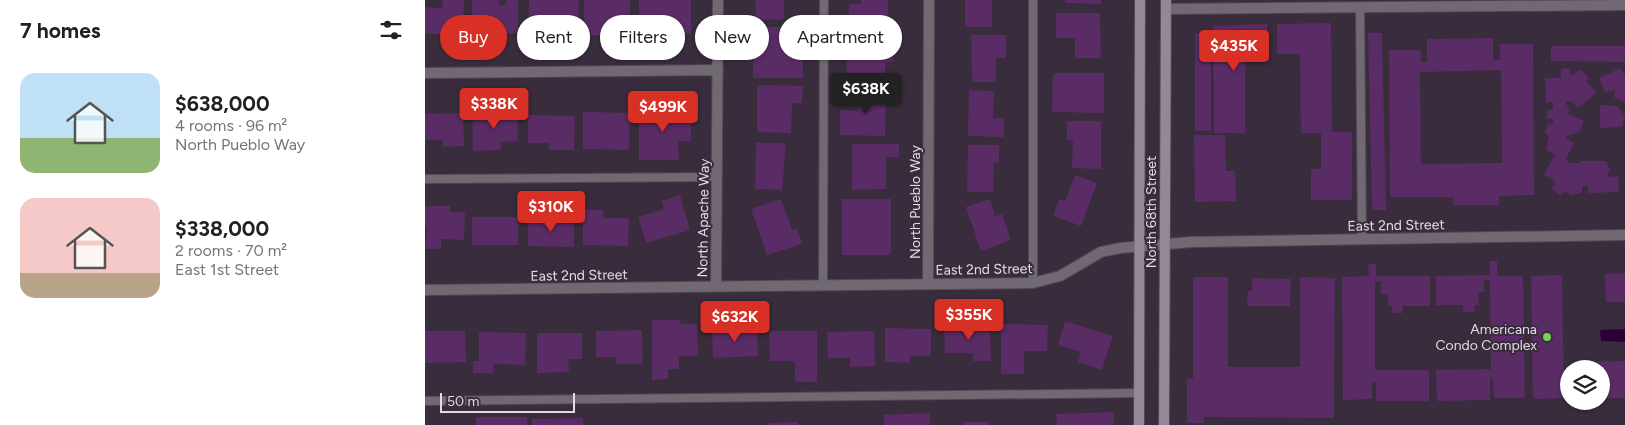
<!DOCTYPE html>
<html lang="en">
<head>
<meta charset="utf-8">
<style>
	:root { --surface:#fff; --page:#f2f2f2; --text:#202124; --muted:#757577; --accent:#d93025 }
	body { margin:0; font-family:Figtree,sans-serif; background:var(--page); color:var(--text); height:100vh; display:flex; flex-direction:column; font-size:19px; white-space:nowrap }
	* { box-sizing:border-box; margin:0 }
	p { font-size:16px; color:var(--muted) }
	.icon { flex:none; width:28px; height:28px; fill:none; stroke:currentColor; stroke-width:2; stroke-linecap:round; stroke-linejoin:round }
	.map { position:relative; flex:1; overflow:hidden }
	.panel { display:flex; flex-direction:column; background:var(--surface); width:425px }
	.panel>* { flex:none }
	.hud { position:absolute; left:15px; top:15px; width:475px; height:45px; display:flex; gap:10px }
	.tools { position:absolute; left:1135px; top:360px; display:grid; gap:10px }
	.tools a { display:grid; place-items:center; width:50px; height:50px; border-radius:50%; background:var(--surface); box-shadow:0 1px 4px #0004; font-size:25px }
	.scale { position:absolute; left:15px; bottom:12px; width:135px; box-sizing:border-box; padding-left:5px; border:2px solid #e2dae4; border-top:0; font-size:14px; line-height:18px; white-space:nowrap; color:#e2dae4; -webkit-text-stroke:4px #392c3c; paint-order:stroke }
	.price { position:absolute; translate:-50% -42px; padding:0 11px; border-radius:5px; background:var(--accent); color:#fff; font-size:16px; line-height:32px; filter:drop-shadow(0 1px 2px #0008) }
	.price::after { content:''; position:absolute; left:50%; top:30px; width:15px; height:11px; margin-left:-8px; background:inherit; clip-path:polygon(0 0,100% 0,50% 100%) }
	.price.active { background:#222; color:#fff }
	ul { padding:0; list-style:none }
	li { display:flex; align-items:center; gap:15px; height:125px; padding:0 20px }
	li span { display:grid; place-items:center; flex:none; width:140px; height:100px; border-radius:15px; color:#555 }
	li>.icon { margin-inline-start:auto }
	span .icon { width:60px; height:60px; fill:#fffc; stroke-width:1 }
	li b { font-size:21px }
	h2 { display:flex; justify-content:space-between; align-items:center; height:60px; padding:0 20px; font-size:21px }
	.pill { padding:0 18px; border-radius:22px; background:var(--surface); box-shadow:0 1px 4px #0004; font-size:18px; line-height:45px }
	.pill.active { background:var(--accent); color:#fff }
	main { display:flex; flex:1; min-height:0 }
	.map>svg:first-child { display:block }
	.water { fill:#2c0036 }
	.building { fill:#5a2c65; fill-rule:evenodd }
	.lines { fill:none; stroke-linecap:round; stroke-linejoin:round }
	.service-casing { stroke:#544857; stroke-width:10 }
	.minor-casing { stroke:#544857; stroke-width:12 }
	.secondary-casing { stroke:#544857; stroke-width:12 }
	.service { stroke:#706971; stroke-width:8 }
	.minor { stroke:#706971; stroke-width:10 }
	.secondary { stroke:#938895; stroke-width:10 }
	.poi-dot { fill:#73d25c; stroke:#392c3c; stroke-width:2 }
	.labels { text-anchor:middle; stroke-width:4; stroke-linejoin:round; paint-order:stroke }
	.street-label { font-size:14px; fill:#e2dae4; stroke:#392c3c }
	.poi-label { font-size:14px; fill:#e2dae4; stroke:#392c3c; text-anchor:end }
</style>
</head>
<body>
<main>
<section class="panel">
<h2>7 homes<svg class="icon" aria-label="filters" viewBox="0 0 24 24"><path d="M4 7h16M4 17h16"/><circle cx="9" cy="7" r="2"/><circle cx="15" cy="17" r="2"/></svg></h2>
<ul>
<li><span style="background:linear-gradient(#bfe0f5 65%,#8fb573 0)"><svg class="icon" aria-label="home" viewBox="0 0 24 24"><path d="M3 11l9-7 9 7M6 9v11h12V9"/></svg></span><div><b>$638,000</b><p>4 rooms · 96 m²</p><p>North Pueblo Way</p></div></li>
<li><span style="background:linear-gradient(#f6c9c9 75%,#b9a48a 0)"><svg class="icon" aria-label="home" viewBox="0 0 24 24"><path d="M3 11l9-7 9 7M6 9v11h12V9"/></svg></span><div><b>$338,000</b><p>2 rooms · 70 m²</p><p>East 1st Street</p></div></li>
</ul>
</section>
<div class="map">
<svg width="1200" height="425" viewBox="0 0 1200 425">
	<rect width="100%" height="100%" fill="#392c3c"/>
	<path class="water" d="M1200,329v13l-24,-1 -1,-11z"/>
	<path class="building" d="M18,0h21l-1,35 -38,-1v-27l17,1z
		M47,0h27v5h7v-5h12v33l-46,1z
		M104,0h50l-1,36 -50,-1z
		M159,0h46v36l-46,-1z
		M214,0h52v34l-52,-1z
		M330,0h29v19l-28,1z
		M436,0h27v25h-39v-21h12z
		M540,0h27v27h-27z
		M640,0h36v4l-36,-1z
		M631,13h44l1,45h-26v-20h-19z
		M906,23l1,109h20v68h-41v-31h10v-36h-20l-1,-79h-23v-30z
		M842,24l1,31h-23v78h-31l-1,-107z
		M328,27h43v19h7v32h-50z
		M421,33h46l1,29h-8v17l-38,1z
		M770,33h16v98h-16z
		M943,33h14l4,177h-14z
		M546,35h35v23h-10v24h-24z
		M1068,38v22h7v-16h33l1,151 -35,1v9h-46v-8h-63l-1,-147h32v12h6v-23zM1076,70l1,93 -81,1 -1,-92z
		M1126,46h74v16l-74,-1z
		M1144,68l2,7 10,-5 8,8 -3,3 10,12 -18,15 -7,-7 -6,1 5,8 -2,4 16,7 -4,11 -15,5 9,6 -8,16 4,4h10v-2h26l4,9 -3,3 2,4 9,-1 1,16 -31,1v-7h-6v6l-11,4 -5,-5 -6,5 -9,-8 5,-5 -12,-9 11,-19 -9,-5 3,-14 -4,-3 3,-10 5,1v-5h-6v-9l6,-1v-7h-7l-1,-24h16v-9z
		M1196,68l4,8v26l-11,-5 1,-7 -10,2 -6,-14z
		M628,73h51v40l-52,-1z
		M332,85l46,1 -1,17h-10l-1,30 -34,-1z
		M434,89l27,1 -1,46 -45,-1v-25l18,1z
		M544,90l25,1 -1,27h11v19l-36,-1z
		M1175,105l17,1 8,10 -3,11 -22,1z
		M266,109v32h-13l1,19h-40v-50z
		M92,112l1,29 -17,1v8l-28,1 -1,-38z
		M158,112l47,1 -1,37 -46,-1z
		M38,113l1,33 -21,1v-7h-18v-26z
		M103,115l47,1 -1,34h-25v-7h-21z
		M642,121h34v48l-29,-1 1,-27 -6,-1z
		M769,135h31l1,36h9l1,30 -41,1z
		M331,143h30l-4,47 -27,-1z
		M427,144h47v13h-13v32l-34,1z
		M543,145h31v18h-5l-1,29h-26z
		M650,175l22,8 -16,43 -28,-10 6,-17 6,2z
		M255,195l10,35 -44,13 -8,-26 26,-8 -3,-8z
		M356,199l11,31 5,-2 5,16 -35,11 -16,-46z
		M417,199h49v56h-49z
		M565,199l5,17 7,-2 9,26 -30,11 -15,-44z
		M0,206h25v6h15l-1,28 -23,-1v10h-16l2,-21h-2z
		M158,210h20v8h26l-1,28 -45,-1z
		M47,217h46v28h-46z
		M103,218l46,2v27l-46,-1z
		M1065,261h7v15h26l2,122h-31l-1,-19h-3v21l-53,1 -1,-31 55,-1 -1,-89h-6v12h-6l1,13h-5l1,7h-12v-7h-27v-29l54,-1z
		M943,264h8v12h54v30h-28l1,7h-11v-7h-4v-12h-7v-13h-6v89h54v31h-53v-19h-4v17l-29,1 -1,-123 27,-1z
		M1200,273v29h-19l-1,-28z
		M1137,275l2,123 -31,1 -2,-123z
		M768,277h35v90h72v-90l35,1 -1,140 -130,-1v6h-17v-44h6z
		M827,278l39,1 -1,27h-43l1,-15h4z
		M227,320h28l1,4h16l1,32h-19v13h-11v10l-16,1z
		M640,321l48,15 -11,34 -24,-8 3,-10 -23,-7z
		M576,324l47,1 -1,26h-23v23h-23z
		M565,325l1,36h-18v-8h-28l-1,-26z
		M460,328l46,1v27h-21l-1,7 -24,-1z
		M332,329l1,27 -45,2 -1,-28z
		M217,330l1,34h-27v-7h-20v-26z
		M0,331h40l1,31 -41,1z
		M344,331h48v51h-22v-21h-25z
		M449,331l1,35 -25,1v-9h-22l-1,-26z
		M54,332l47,1 -1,32 -32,-1v9h-20v-12h6z
		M112,333h45v26h-14l1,13 -32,1z
		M1200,361v37h-24v-29h-27v-7z
		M689,412v13h-57l-1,-11z
		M505,413v12h-46v-10z
		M51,417h51v8h-51z
		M158,418v7h-51v-6z
		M373,422v3h-30v-2z
		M538,422h26v3h-26z"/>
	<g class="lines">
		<defs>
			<path id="service" d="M935,8l2,231
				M0,179l292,-2
				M608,283v-283
				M398,285l1,-285
				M0,401l715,-8"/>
			<path id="minor" d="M741,9l459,-4
				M0,73l293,-3
				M503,283l1,-283
				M291,287l2,-287
				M0,290l608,-7 27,-7 41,-24 19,-4 71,-6 434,-7"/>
			<path id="secondary" d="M714,425l1,-425
				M739,425l2,-425"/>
		</defs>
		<use href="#service" class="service-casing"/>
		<use href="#minor" class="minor-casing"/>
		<use href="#secondary" class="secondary-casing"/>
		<use href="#service" class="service"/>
		<use href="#minor" class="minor"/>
		<use href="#secondary" class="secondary"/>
	</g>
	<circle class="poi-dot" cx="1122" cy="337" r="5"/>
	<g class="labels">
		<g class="street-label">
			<text transform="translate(490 202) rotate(-90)" y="5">North Pueblo Way</text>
			<text transform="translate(726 212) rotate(-90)" y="5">North 68th Street</text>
			<text transform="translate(278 218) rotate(-89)" y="5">North Apache Way</text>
			<text transform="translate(971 225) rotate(-1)" y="5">East 2nd Street</text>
			<text transform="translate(559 269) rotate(-1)" y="5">East 2nd Street</text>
			<text transform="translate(154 275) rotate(-1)" y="5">East 2nd Street</text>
		</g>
		<g class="poi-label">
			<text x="1112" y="334">Americana<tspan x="1112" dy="16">Condo Complex</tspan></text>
		</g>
	</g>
</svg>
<div class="tools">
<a><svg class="icon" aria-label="layers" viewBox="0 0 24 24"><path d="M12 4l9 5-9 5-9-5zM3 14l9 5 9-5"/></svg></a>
</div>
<div class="scale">50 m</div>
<b class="price" style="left:809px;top:72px">$435K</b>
<b class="price active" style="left:441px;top:115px">$638K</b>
<b class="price" style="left:69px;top:130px">$338K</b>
<b class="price" style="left:238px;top:133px">$499K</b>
<b class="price" style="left:126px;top:233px">$310K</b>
<b class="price" style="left:544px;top:341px">$355K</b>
<b class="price" style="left:310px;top:343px">$632K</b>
<div class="hud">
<a class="pill active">Buy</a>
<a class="pill">Rent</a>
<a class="pill">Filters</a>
<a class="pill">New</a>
<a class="pill">Apartment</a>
</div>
</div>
</main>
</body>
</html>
